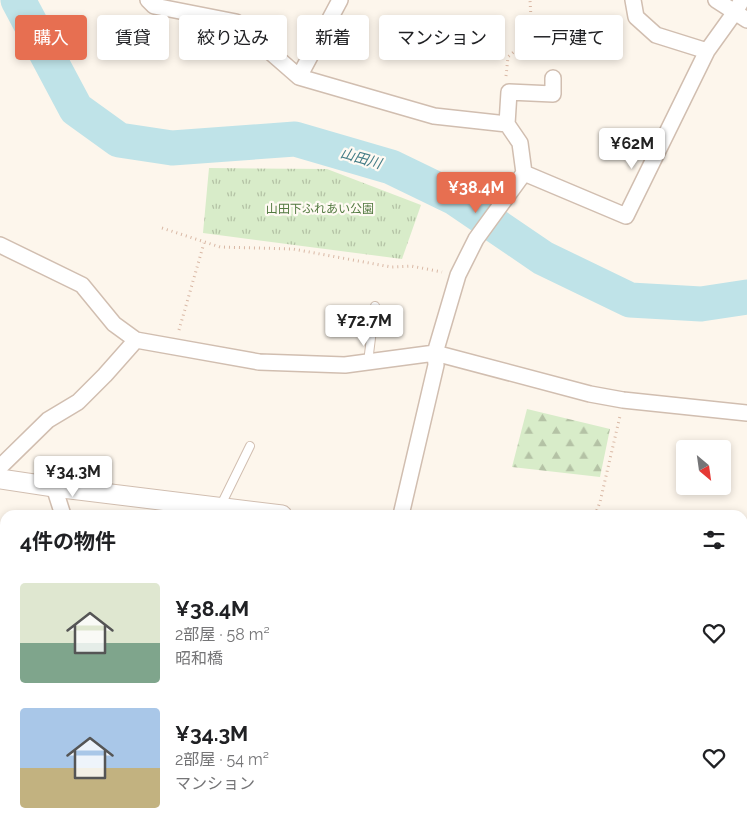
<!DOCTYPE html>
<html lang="ja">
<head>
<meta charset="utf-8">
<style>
	:root { --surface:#fff; --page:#f2f2f2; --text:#202124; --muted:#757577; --accent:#e76f51 }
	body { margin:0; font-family:Raleway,"Noto Sans JP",sans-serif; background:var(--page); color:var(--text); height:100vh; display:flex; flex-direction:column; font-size:19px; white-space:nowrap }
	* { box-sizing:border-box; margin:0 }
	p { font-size:16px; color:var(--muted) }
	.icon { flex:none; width:28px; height:28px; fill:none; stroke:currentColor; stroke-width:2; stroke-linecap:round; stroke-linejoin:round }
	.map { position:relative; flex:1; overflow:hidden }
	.details { position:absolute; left:0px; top:510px; width:748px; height:321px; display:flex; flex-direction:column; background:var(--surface); border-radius:15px 15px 0 0; box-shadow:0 2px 8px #0003 }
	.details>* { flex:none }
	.hud { position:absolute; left:15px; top:15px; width:718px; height:45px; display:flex; gap:10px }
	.needle { width:32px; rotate:151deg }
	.controls { position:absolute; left:676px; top:440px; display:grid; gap:10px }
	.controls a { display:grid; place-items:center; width:55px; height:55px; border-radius:5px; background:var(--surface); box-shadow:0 2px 8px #0003; font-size:25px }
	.price { position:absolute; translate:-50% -42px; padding:0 11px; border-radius:5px; background:#fff; color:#222; font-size:16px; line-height:32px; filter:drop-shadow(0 1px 2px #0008) }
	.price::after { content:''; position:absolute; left:50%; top:30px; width:15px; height:11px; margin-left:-8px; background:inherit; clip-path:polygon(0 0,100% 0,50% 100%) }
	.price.current { background:var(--accent); color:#fff }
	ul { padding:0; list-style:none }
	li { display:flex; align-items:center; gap:15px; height:125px; padding:0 20px }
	li span { display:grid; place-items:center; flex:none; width:140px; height:100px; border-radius:5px; color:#555 }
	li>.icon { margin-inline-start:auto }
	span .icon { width:60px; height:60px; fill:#fffc; stroke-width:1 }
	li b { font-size:21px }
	h2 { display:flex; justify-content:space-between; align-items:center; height:60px; padding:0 20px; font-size:21px }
	.chip { padding:0 18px; border-radius:5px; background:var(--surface); box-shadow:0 2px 8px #0003; font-size:18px; line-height:45px }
	.chip.current { background:var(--accent); color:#fff }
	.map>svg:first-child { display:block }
	.forest { fill:url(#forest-firs) }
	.park { fill:url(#park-tufts) }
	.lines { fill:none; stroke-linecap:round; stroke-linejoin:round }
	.river { stroke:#bfe3e8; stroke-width:35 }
	.service-casing { stroke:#d1beb0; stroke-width:10 }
	.minor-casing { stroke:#d1beb0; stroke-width:18 }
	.tertiary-casing { stroke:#d1beb0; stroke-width:21 }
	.primary-casing { stroke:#dad1cd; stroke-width:28 }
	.path { stroke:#d9b8a5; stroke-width:3; stroke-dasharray:1 4; stroke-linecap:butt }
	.service { stroke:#fff; stroke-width:8 }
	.minor { stroke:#fff; stroke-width:15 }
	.tertiary { stroke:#fff; stroke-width:19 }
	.primary { stroke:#fbd9a5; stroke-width:25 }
	.labels { text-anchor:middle; stroke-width:4.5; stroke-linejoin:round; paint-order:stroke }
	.park-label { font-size:12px; fill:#537a41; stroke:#fffaf3 }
	.water-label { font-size:14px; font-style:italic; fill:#437c86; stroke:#fffaf3 }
</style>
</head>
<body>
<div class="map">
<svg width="747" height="831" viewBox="0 0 747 831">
	<defs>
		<pattern id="forest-firs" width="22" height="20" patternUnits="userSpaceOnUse" patternTransform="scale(1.25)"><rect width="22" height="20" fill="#d8ecc9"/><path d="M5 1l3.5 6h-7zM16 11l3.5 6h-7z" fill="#b4c2a5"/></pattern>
		<pattern id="park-tufts" width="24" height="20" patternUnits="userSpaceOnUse" patternTransform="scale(1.25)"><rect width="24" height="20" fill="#d8ecc9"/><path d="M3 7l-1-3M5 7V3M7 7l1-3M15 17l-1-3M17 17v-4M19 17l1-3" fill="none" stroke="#b4c2a5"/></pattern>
	</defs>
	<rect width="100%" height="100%" fill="#fdf6ec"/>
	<path class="forest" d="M527,409l83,20 -10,48 -88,-10z
		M172,826h49l-9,5h-37z
		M267,826h76l3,5h-70z"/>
	<path class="park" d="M209,168l118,1 94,36 -19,54 -199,-26z"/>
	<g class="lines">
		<path class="river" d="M18,0l58,109 43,31 53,8 123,-9 96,28 64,31 88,60 87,42 71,4 46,-7"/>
		<defs>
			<path id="service" d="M368,362l7,-56
				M220,507l30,-61"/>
			<path id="minor" d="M148,0l6,6 82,16 63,55 135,39 73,8 13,19 4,30
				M633,0l3,17 20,18 51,16
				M716,0l31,20
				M299,77l41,-77
				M507,124l2,-32 44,2v-16
				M0,245l82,40 32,39 22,16 123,22 86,3 90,-12 155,41 33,6 124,13
				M0,467l48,-47 30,-18 27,-27 31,-35
				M54,487l9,28
				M401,515l35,-150 -1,-12 23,-78 18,-36 48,-66 102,43 81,-165 28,-39 7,-12"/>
			<path id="tertiary" d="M0,479l54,8 228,28
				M742,567h5
				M485,826l3,5"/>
			<path id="primary" d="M0,758l5,7
				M0,813l5,8
				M45,826l3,5"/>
		</defs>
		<use href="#service" class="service-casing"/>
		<use href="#minor" class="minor-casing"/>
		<use href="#tertiary" class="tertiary-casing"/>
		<use href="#primary" class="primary-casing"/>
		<path class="path" d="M506,76l2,-19 24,-21 -2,-36
			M162,228l58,19 73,2 98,18 20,-1 31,6
			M179,330l25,-87
			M595,515l5,-13 20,-86"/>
		<use href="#service" class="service"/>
		<use href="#minor" class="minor"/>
		<use href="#tertiary" class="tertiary"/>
		<use href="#primary" class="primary"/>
	</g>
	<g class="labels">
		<g class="park-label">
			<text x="320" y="213">山田下ふれあい公園</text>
		</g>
		<g class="water-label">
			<text transform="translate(361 158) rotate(16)" y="5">山田川</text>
		</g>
	</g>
</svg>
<div class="controls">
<a><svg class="needle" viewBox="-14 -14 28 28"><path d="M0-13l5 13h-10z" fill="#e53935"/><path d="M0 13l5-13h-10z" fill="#757577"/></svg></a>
</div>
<b class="price" style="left:632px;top:170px">¥62M</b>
<b class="price current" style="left:476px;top:214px">¥38.4M</b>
<b class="price" style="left:364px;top:347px">¥72.7M</b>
<b class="price" style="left:73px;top:498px">¥34.3M</b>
<div class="hud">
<a class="chip current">購入</a>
<a class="chip">賃貸</a>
<a class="chip">絞り込み</a>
<a class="chip">新着</a>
<a class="chip">マンション</a>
<a class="chip">一戸建て</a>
</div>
<section class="details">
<h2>4件の物件<svg class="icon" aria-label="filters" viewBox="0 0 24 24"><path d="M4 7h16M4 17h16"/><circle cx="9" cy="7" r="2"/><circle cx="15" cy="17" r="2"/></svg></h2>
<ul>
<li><span style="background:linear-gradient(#dfe7d0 60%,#7fa58c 0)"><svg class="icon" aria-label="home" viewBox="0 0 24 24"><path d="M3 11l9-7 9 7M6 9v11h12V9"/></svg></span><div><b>¥38.4M</b><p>2部屋 · 58 m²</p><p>昭和橋</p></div><svg class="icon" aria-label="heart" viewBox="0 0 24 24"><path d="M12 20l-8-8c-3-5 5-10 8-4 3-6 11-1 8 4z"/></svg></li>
<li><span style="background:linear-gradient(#a9c7e8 60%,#c2b280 0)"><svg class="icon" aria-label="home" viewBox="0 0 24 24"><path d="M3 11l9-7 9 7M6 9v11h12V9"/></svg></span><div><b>¥34.3M</b><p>2部屋 · 54 m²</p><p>マンション</p></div><svg class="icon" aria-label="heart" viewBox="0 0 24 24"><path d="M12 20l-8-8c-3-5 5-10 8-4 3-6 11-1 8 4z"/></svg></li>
</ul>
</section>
</div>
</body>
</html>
